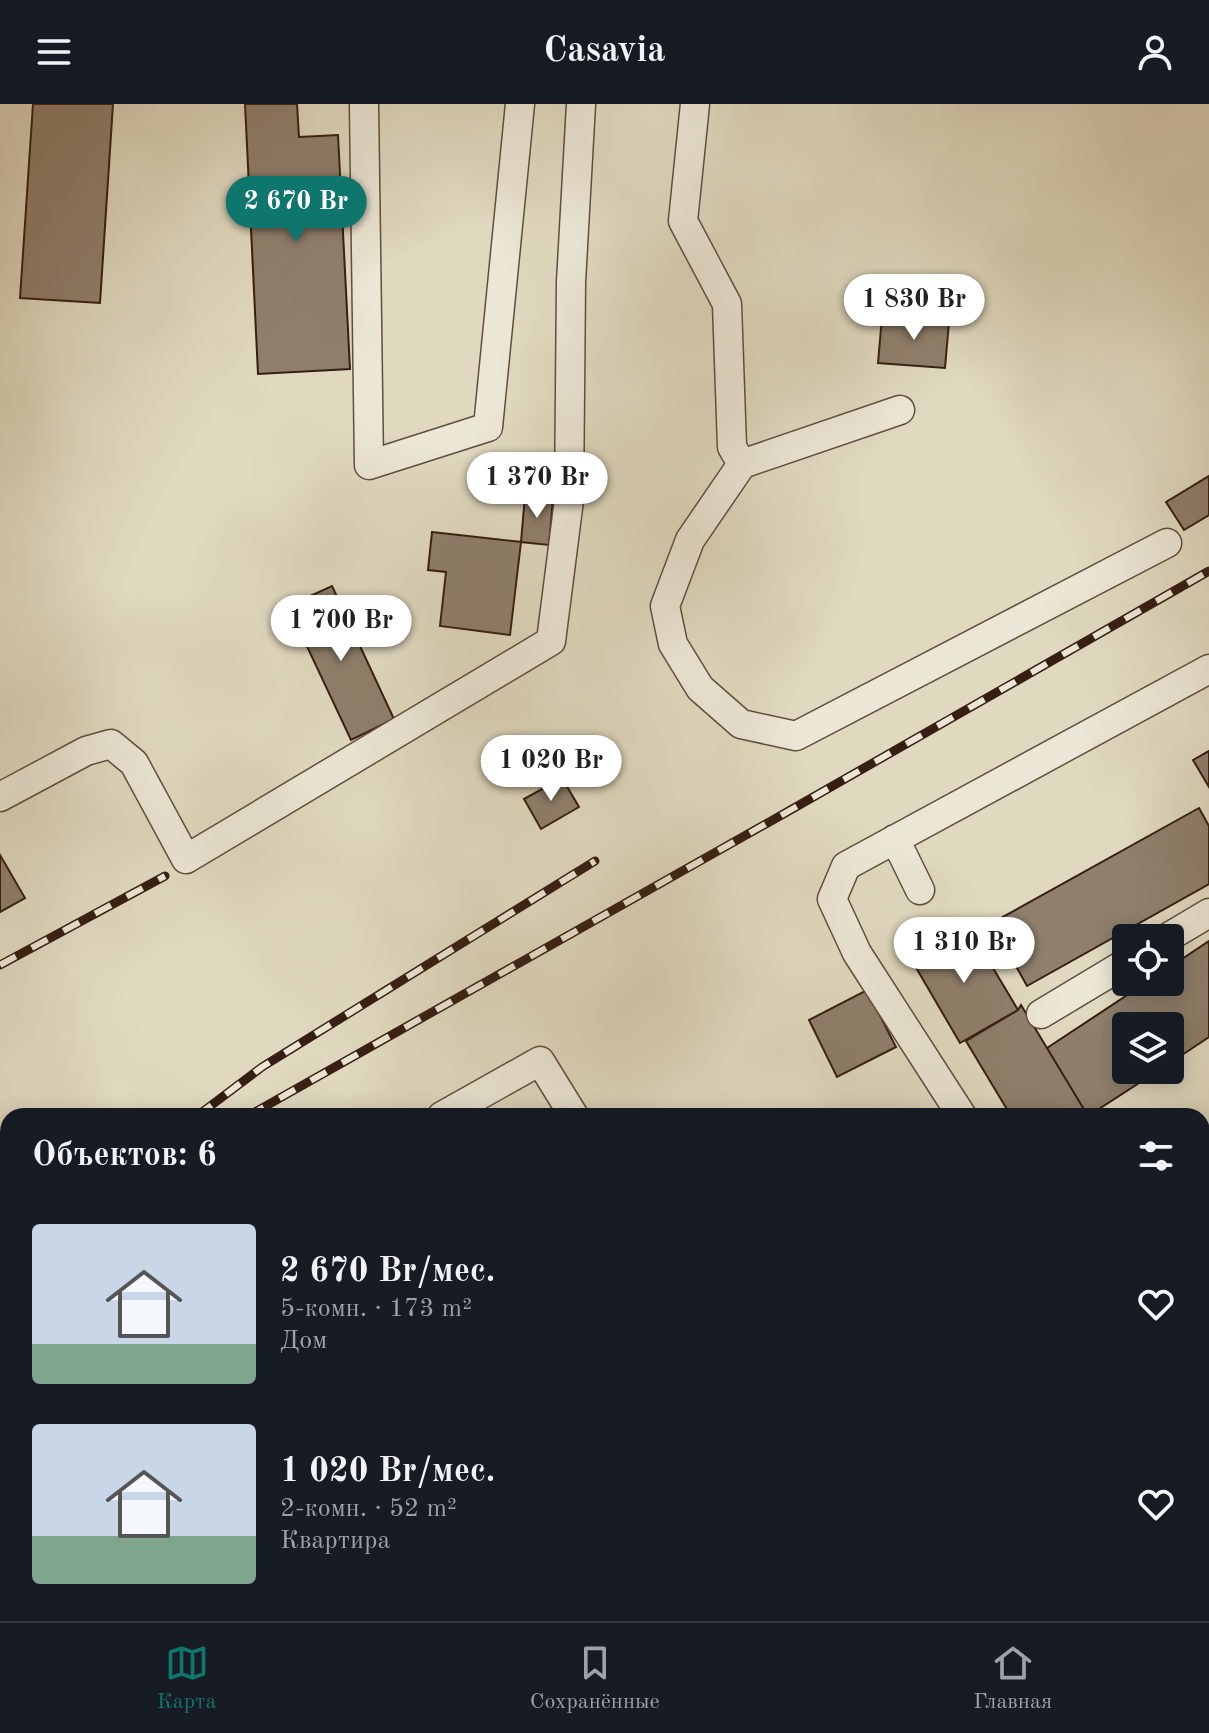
<!DOCTYPE html>
<html lang="ru">
<head>
<meta charset="utf-8">
<style>
	:root { --surface:#171b24; --page:#20242c; --text:#f1f3f6; --muted:#9ea1a6; --line:#363941; --accent:#0f766e }
	body { margin:0; font-family:"Old Standard TT",serif; background:var(--page); color:var(--text); height:100vh; display:flex; flex-direction:column; font-size:30px; white-space:nowrap }
	* { box-sizing:border-box; margin:0 }
	p { font-size:26px; color:var(--muted) }
	.icon { flex:none; width:44px; height:44px; fill:none; stroke:currentColor; stroke-width:2; stroke-linecap:round; stroke-linejoin:round }
	.map { position:relative; flex:1; overflow:hidden }
	.side { position:absolute; left:0px; top:1004px; width:1210px; height:514px; display:flex; flex-direction:column; background:var(--surface); border-radius:24px 24px 0 0; box-shadow:0 4px 20px #0003 }
	.side>* { flex:none }
	.fabs { position:absolute; left:1112px; top:820px; display:grid; gap:16px }
	.fabs a { display:grid; place-items:center; width:72px; height:72px; border-radius:8px; background:var(--surface); box-shadow:0 4px 20px #0003; font-size:40px }
	.price { position:absolute; translate:-50% -68px; padding:0 18px; border-radius:28px; background:#fff; color:#222; font-size:26px; line-height:52px; filter:drop-shadow(0 2px 4px #0008) }
	.price::after { content:''; position:absolute; left:50%; top:48px; width:24px; height:18px; margin-left:-12px; background:inherit; clip-path:polygon(0 0,100% 0,50% 100%) }
	.price.selected { background:var(--accent); color:#fff }
	ul { padding:0; list-style:none }
	li { display:flex; align-items:center; gap:24px; height:200px; padding:0 32px }
	li span { display:grid; place-items:center; flex:none; width:224px; height:160px; border-radius:8px; color:#555 }
	li>.icon { margin-inline-start:auto }
	span .icon { width:96px; height:96px; fill:#fffc; stroke-width:1 }
	li b { font-size:34px }
	h2 { display:flex; justify-content:space-between; align-items:center; height:96px; padding:0 32px; font-size:34px }
	header { display:flex; justify-content:space-between; align-items:center; height:104px; padding:0 32px; background:var(--surface); font-size:36px; font-weight:800 }
	.dock { display:flex; justify-content:space-around; align-items:center; height:112px; border-top:2px solid var(--line); background:var(--surface); font-size:22px; color:var(--muted) }
	.dock a { display:grid; justify-items:center; gap:4px }
	.dock .selected { color:var(--accent) }
	.map>svg:first-child { display:block }
	.building { fill:#8f7f6c; stroke:#371e13; stroke-width:2 }
	.lines { fill:none; stroke-linecap:round; stroke-linejoin:round }
	.minor-casing { stroke:#614d3e; stroke-width:31 }
	.minor { stroke:#ebe6d5; stroke-width:28 }
	.rail-casing { stroke:#371e13; stroke-width:9 }
	.rail { stroke:#ebe6d5; stroke-width:6; stroke-dasharray:18; stroke-linecap:butt }
</style>
</head>
<body>
<header><svg class="icon" aria-label="menu" viewBox="0 0 24 24"><path d="M4 6h16M4 12h16M4 18h16"/></svg>Casavia<svg class="icon" aria-label="person" viewBox="0 0 24 24"><circle cx="12" cy="8" r="4"/><path d="M4 21q1-7 8-7t8 7"/></svg></header>
<div class="map">
<svg width="1209" height="1517" viewBox="0 0 1209 1517">
	<rect width="100%" height="100%" fill="#e0d9bf"/>
	<filter id="stains"><feTurbulence type="fractalNoise" baseFrequency=".0025" numOctaves="4"/><feColorMatrix values="0 0 0 0 .2 0 0 0 0 .09 0 0 0 0 .02 0 0 0 .5 -.17"/></filter>
	<radialGradient id="worn" r=".72"><stop offset=".6" stop-color="#630" stop-opacity="0"/><stop offset="1" stop-color="#630" stop-opacity=".3"/></radialGradient>
	<path class="building" d="M33,0h80l-13,199 -80,-5z
		M245,0h52l2,33 39,-2 12,234 -92,5z
		M882,213l67,5 -4,46 -67,-5z
		M1209,372v39l-25,15 -18,-28z
		M525,392l28,2 -4,47 -28,-3z
		M432,428l89,10 -11,93 -70,-9 6,-54 -18,-2z
		M332,482l62,133 -43,21 -63,-134z
		M1209,647v36l-16,-27z
		M562,674l17,29 -38,22 -17,-30z
		M1199,704l10,18v58l-182,102 -35,-63z
		M0,751l25,43 -25,14z
		M968,822l50,84 -58,33 -49,-84z
		M1209,837v96l-39,26v-37h-44v44h33l-71,46 -41,-68 100,-66h23v-15z
		M867,886l29,57 -59,30 -28,-57z
		M1021,901l67,111h-77l-45,-75 52,-31z
		M1202,1202l7,12v86l-7,4z
		M0,1419l8,3v26l-7,4z
		M0,1470l8,1v29l-4,2h-4z
		M369,1510h52l-13,7h-36z
		M696,1510h27l3,7h-44z"/>
	<g class="lines">
		<defs>
			<path id="minor" d="M364,0l5,361 119,-38 32,-323
				M695,0l-12,117 44,83 5,143 10,17 158,-54
				M742,360l-52,76 -25,66 8,38 27,44 41,36 55,12 371,-193
				M0,693l86,-46 25,-7 23,19 52,96 365,-218 18,-141 2,-218 10,-178
				M895,735l25,51
				M1167,834l42,-25
				M1041,910l85,-51
				M442,1012l98,-55 34,55
				M962,1012l-105,-163 -25,-54 14,-33 363,-197
				M1202,1051l7,-4
				M1202,1484l7,-6
				M93,1517l13,-7
				M799,1517l12,-7
				M924,1517l1,-7
				M1162,1517l9,-7"/>
		</defs>
		<use href="#minor" class="minor-casing"/>
		<use href="#minor" class="minor"/>
		<defs>
			<path id="rail" d="M0,861l165,-89
				M197,1012l65,-49 333,-206
				M248,1012l546,-308 415,-237
				M0,1154l8,-5
				M0,1317l8,-4
				M446,1517l13,-7
				M491,1517l15,-7"/>
		</defs>
		<use href="#rail" class="rail-casing"/>
		<use href="#rail" class="rail"/>
	</g>
	<rect width="100%" height="100%" filter="url(#stains)"/>
	<rect width="100%" height="100%" fill="url(#worn)"/>
</svg>
<div class="fabs">
<a><svg class="icon" aria-label="locate" viewBox="0 0 24 24"><circle cx="12" cy="12" r="6"/><path d="M12 2v4M12 18v4M2 12h4M18 12h4"/></svg></a>
<a><svg class="icon" aria-label="layers" viewBox="0 0 24 24"><path d="M12 4l9 5-9 5-9-5zM3 14l9 5 9-5"/></svg></a>
</div>
<b class="price selected" style="left:296px;top:140px">2 670 Br</b>
<b class="price" style="left:914px;top:238px">1 830 Br</b>
<b class="price" style="left:537px;top:416px">1 370 Br</b>
<b class="price" style="left:341px;top:559px">1 700 Br</b>
<b class="price" style="left:551px;top:699px">1 020 Br</b>
<b class="price" style="left:964px;top:881px">1 310 Br</b>
<section class="side">
<h2>Объектов: 6<svg class="icon" aria-label="filters" viewBox="0 0 24 24"><path d="M4 7h16M4 17h16"/><circle cx="9" cy="7" r="2"/><circle cx="15" cy="17" r="2"/></svg></h2>
<ul>
<li><span style="background:linear-gradient(#c9d6e8 75%,#7fa58c 0)"><svg class="icon" aria-label="home" viewBox="0 0 24 24"><path d="M3 11l9-7 9 7M6 9v11h12V9"/></svg></span><div><b>2 670 Br/мес.</b><p>5-комн. · 173 m²</p><p>Дом</p></div><svg class="icon" aria-label="heart" viewBox="0 0 24 24"><path d="M12 20l-8-8c-3-5 5-10 8-4 3-6 11-1 8 4z"/></svg></li>
<li><span style="background:linear-gradient(#c9d6e8 70%,#7fa58c 0)"><svg class="icon" aria-label="home" viewBox="0 0 24 24"><path d="M3 11l9-7 9 7M6 9v11h12V9"/></svg></span><div><b>1 020 Br/мес.</b><p>2-комн. · 52 m²</p><p>Квартира</p></div><svg class="icon" aria-label="heart" viewBox="0 0 24 24"><path d="M12 20l-8-8c-3-5 5-10 8-4 3-6 11-1 8 4z"/></svg></li>
</ul>
</section>
</div>
<nav class="dock">
<a class="selected"><svg class="icon" aria-label="map" viewBox="0 0 24 24"><path d="M3 6l6-2 6 2 6-2v14l-6 2-6-2-6 2zM9 4v14M15 6v14"/></svg>Карта</a>
<a><svg class="icon" aria-label="saved" viewBox="0 0 24 24"><path d="M7 4h10v16l-5-4-5 4z"/></svg>Сохранённые</a>
<a><svg class="icon" aria-label="home" viewBox="0 0 24 24"><path d="M3 11l9-7 9 7M6 9v11h12V9"/></svg>Главная</a>
</nav>
</body>
</html>
